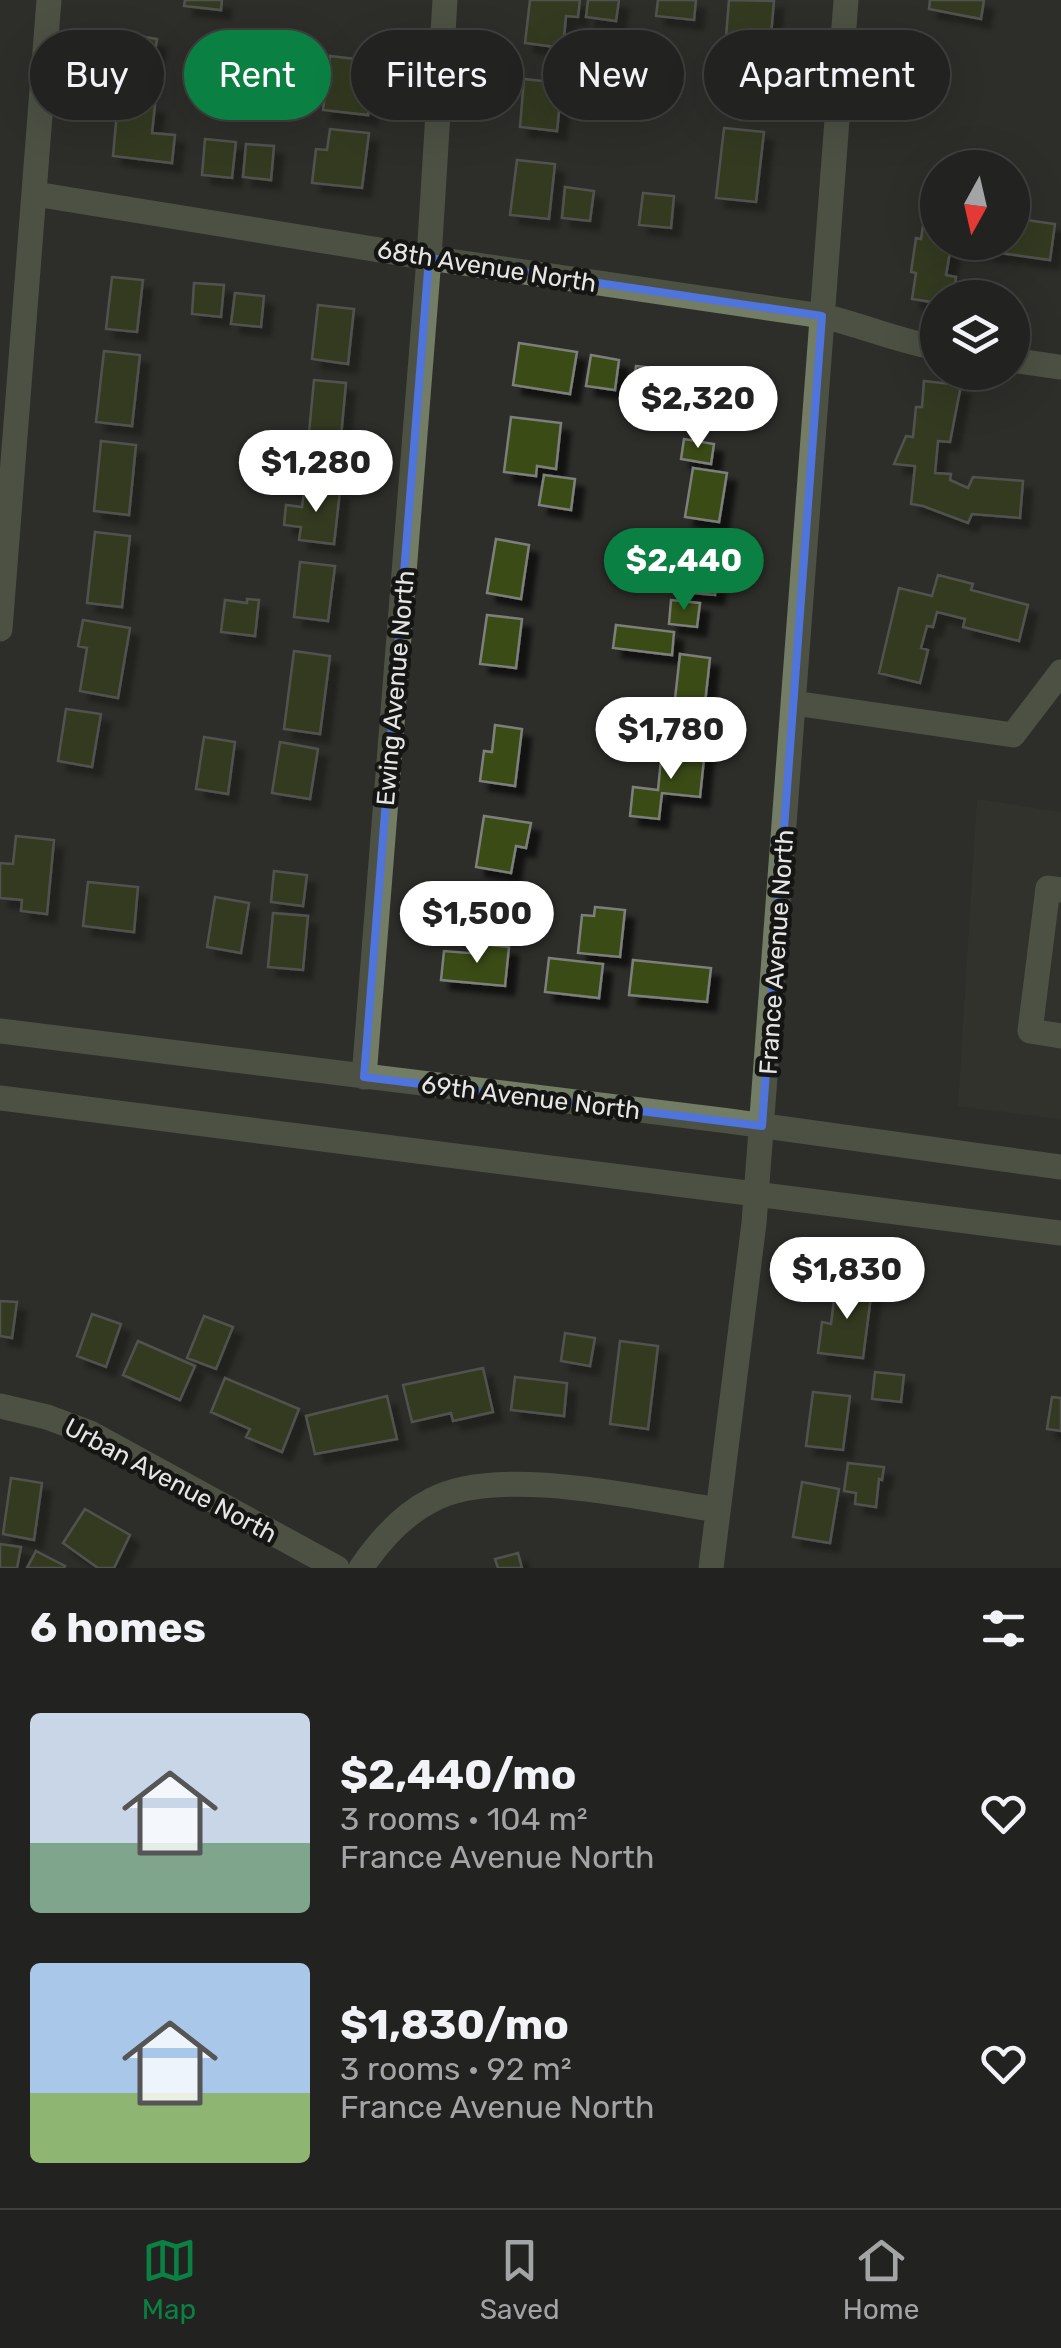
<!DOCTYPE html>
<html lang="en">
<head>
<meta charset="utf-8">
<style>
	:root { --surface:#222220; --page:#2a2a29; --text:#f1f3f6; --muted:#a2a4a5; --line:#3f3f3e; --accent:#0b8043 }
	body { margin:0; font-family:Rubik,sans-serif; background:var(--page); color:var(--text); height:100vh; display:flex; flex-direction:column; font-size:38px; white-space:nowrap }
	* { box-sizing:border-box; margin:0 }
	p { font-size:32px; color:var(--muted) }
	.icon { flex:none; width:55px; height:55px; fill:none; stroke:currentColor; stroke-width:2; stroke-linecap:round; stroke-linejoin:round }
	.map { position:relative; height:1568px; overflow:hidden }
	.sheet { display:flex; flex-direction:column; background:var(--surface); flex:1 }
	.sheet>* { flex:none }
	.top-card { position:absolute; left:30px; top:30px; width:1002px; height:90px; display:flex; gap:20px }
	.needle { width:65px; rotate:188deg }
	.controls { position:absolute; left:920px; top:150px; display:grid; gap:20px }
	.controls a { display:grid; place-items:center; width:110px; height:110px; border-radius:50%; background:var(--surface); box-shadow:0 10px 40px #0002,0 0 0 2px var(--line); font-size:50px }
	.price { position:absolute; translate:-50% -85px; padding:0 22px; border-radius:35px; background:#fff; color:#222; font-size:32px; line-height:65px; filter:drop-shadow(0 2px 5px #0008) }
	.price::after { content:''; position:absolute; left:50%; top:60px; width:30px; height:22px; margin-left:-15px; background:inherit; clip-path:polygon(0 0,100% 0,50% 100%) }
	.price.current { background:var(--accent); color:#fff }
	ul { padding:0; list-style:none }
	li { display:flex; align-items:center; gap:30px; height:250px; padding:0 30px }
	li span { display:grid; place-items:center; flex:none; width:280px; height:200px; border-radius:10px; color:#555 }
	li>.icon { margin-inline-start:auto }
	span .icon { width:120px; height:120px; fill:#fffc; stroke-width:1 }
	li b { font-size:42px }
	h2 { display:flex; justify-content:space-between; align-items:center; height:120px; padding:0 30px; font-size:42px }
	.chip { padding:0 35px; border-radius:45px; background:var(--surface); box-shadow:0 10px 40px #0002,0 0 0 2px var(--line); font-size:35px; line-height:90px }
	.chip.current { background:var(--accent); color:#fff }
	.menu { display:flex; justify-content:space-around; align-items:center; height:140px; border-top:2px solid var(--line); background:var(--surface); font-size:28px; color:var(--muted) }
	.menu a { display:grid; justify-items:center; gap:5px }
	.menu .current { color:var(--accent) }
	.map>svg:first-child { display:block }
	.built { fill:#34382e }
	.building { fill:#3b4c13; stroke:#7d7f7b; stroke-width:2.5; filter:url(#shadow) }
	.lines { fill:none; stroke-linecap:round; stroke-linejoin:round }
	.minor { stroke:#737c64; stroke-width:25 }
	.marked { fill:none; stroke:#4f74db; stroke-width:8; stroke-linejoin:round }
	.labels { text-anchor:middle; stroke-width:9; stroke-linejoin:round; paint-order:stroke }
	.street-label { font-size:25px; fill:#e5e6e4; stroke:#151614 }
</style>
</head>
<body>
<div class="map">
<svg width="1061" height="1568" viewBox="0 0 1061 1568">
	<defs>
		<filter id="shadow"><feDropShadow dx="9" dy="9" stdDeviation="2.5" flood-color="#0009"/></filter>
	</defs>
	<rect width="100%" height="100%" fill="#2d2e2a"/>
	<path class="built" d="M977,799l84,13v307l-103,-13z"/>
	<path class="building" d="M185,0h37l-1,10 -37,-4z
		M530,0h50l-2,17 -12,-1 -3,32 -38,-5z
		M588,0h31l-3,21 -30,-4z
		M658,0h38l-2,20 -38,-4z
		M729,0l45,1 -8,90 -35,-3 1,-15 -15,-1 1,-11 15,1 2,-24 -9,-1z
		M930,0h54l-3,19 -52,-10z
		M127,34l30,5 -7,44 -30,-5z
		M330,56l44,5 -6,54 -45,-5z
		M524,79l38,4 -5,48 -37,-4z
		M118,101l37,4 -3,28 23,2 -3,28 -59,-7z
		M724,128l40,4 -8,70 -40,-4z
		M330,129l39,4 -7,55 -50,-5 4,-34 11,1z
		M205,139l31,3 -4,36 -30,-3z
		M246,144l28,2 -3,34 -28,-3z
		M517,160l38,4 -6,55 -39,-4z
		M565,187l29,4 -4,30 -28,-3z
		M643,193l31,3 -3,32 -32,-3z
		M925,213l13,2v27h74v-24l43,6 -5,36 -99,-14 -5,29 10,2 -3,21h-15v5l-26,-4 4,-26 -5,-1 5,-34 5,1z
		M112,277l31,3 -6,52 -31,-3z
		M194,283l30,2 -3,32 -29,-3z
		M235,293l29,3 -3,31 -30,-3z
		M318,305l36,4 -6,55 -36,-5z
		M519,343l58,9 -7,42 -57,-9z
		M104,351l36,4 -8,71 -36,-4z
		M591,355l28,5 -4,30 -29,-4z
		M636,366l29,3 -4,31 -29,-3z
		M678,368l54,6 -4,36 -54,-5z
		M314,380l32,3 -6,64 -32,-4z
		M924,381l37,4 -11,57 -12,-1 -3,32 16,1 -1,6 18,8 5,-11 50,4 -3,37 -48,-4 -4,9 -45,-17 -12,-2 4,-38 -21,-2 12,-28 7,1 3,-30h6z
		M511,417l50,6 -5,46 -19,-3 -1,10 -32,-4z
		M684,439l30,5 -3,20 -30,-5z
		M101,441l35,4 -7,70 -35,-4z
		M266,461l30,3 -2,21 -30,-3z
		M693,468l34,5 -8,49 -34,-5z
		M544,475l31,4 -4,31 -32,-5z
		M305,486l35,5 -6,53 -35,-4 2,-13 -17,-2 2,-20 16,2z
		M95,532l35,4 -8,71 -35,-4z
		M496,539l33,6 -8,54 -34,-6z
		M685,544l35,3 -5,48 -45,-4 3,-37 11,1z
		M300,562l35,4 -7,55 -34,-4z
		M938,575l35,9 -2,6 57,15 -9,36 -56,-14 2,-8 -28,-7 -4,15 -6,-1 -6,22 7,2 -8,33 -41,-10 20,-85 33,8z
		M247,599l12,1 -4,36 -34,-4 4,-32 22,3z
		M671,600l29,3 -3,24 -28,-3z
		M487,615l35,4 -6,49 -36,-4z
		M83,620l47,8 -12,70 -38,-7 7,-43 -9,-2z
		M616,625l58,7 -2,23 -59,-7z
		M294,651l36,5 -10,78 -36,-5z
		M680,654l30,4 -6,54 -30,-4z
		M66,709l35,5 -9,53 -34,-6z
		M495,725l27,4 -7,57 -35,-5 4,-30 8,1z
		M204,737l31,5 -7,52 -32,-5z
		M280,742l38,7 -8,50 -38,-6z
		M673,746l32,3 -5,48 -38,-4 -3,26 -29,-3 3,-29 25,3 3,-31 11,1z
		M484,816l47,7 -5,25 -10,-2 -5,27 -35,-6z
		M16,836l38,4 -7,74 -26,-3 1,-11 -22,-2v-35l13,1z
		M274,871l33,4 -4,31 -32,-4z
		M88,882l50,5 -4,45 -51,-6z
		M215,897l34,6 -8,50 -34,-6z
		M458,900l52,5 -3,29 -52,-6z
		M595,907l30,3 -5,47 -42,-4 4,-38 12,1z
		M273,913l35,3 -5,54 -35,-3z
		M482,944l27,3 -4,39 -64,-6 3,-29 37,3z
		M549,958l54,6 -4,34 -54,-6z
		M633,960l78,8 -4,34 -78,-7z
		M836,1283l36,5 -9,70 -45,-5 4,-31 9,2z
		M0,1301l17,1 -5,36 -12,-2z
		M92,1314l29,10 -15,43 -29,-11z
		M204,1316l29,11 -17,42 -29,-11z
		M565,1333l30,5 -5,28 -29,-5z
		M138,1341l57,25 -15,34 -57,-25z
		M620,1341l38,5 -10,83 -38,-5z
		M483,1368l10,44 -40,9 -2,-8 -39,9 -9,-37z
		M875,1372l29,3 -3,27 -29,-3z
		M515,1377l52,6 -3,33 -53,-6z
		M225,1378l74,31 -17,43 -36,-15 4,-8 -39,-17z
		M813,1392l37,4 -7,54 -37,-4z
		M387,1396l10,43 -82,15 -9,-38z
		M1052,1397l9,1v33l-14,-2z
		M848,1463l36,4 -2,13 -3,-1 -3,28 -21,-3 1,-11 -12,-2z
		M11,1478l31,5 -8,57 -31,-6z
		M802,1482l37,7 -9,54 -37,-6z
		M85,1509l45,26 -16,33h-16l-35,-25z
		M0,1544l21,3 -4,21h-17z
		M36,1551l29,15 -1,2h-37z
		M518,1553l4,15h-24l-3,-9z"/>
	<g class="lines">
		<path class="minor" d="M35,194l394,64 393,58c40,9 75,25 116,32
			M1012,360l47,7
			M0,629l49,-629
			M794,703l219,32 48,-63
			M1061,890l-13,-2 -18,143 31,5
			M0,1031l729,90 332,46
			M364,1077l65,-819 16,-258
			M0,1098l1061,135
			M0,1406l47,11 43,16 247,135
			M361,1568c19,-28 41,-53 71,-68 66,-36 212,-1 286,10
			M711,1568l43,-345 92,-1223"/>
	</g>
	<path d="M0 0H1061V1568H0ZM429,258l393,58 -60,810 -398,-49z" fill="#2d2e2a" fill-opacity=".55" fill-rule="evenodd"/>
	<path class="marked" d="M429,258l393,58 -60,810 -398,-49z"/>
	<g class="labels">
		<g class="street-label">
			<text transform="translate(487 266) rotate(9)" y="9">68th Avenue North</text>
			<text transform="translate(395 688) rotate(-85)" y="9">Ewing Avenue North</text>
			<text transform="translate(776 952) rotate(-86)" y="9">France Avenue North</text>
			<text transform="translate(531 1097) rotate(7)" y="9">69th Avenue North</text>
			<text transform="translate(171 1480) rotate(28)" y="9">Urban Avenue North</text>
		</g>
	</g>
</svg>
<div class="controls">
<a><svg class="needle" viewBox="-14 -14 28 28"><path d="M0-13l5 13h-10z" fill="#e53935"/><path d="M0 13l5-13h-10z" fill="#a2a4a5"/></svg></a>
<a><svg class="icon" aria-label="layers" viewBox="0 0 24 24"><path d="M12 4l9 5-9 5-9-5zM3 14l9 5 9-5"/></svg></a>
</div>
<b class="price" style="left:698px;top:451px">$2,320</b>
<b class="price" style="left:316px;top:515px">$1,280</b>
<b class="price current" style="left:684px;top:613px">$2,440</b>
<b class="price" style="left:671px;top:782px">$1,780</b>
<b class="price" style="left:477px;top:966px">$1,500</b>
<b class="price" style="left:847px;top:1322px">$1,830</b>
<div class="top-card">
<a class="chip">Buy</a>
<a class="chip current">Rent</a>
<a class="chip">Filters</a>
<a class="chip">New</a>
<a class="chip">Apartment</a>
</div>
</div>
<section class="sheet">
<h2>6 homes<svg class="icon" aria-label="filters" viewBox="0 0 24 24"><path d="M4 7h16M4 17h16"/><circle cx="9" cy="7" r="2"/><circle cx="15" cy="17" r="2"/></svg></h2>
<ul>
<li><span style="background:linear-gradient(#c9d6e8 65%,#7fa58c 0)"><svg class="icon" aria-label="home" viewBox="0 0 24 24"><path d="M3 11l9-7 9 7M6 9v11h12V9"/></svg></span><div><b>$2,440/mo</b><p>3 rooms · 104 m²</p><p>France Avenue North</p></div><svg class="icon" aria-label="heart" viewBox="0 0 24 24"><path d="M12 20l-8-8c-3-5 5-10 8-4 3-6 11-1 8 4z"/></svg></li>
<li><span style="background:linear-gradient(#a9c7e8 65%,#8fb573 0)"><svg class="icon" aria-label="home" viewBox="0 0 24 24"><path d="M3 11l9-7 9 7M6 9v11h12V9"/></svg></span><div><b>$1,830/mo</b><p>3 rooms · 92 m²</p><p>France Avenue North</p></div><svg class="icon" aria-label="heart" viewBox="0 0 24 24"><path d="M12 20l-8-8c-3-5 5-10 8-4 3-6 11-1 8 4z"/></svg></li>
</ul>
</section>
<nav class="menu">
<a class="current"><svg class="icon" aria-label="map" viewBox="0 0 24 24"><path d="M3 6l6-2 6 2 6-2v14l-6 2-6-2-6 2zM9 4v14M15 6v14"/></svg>Map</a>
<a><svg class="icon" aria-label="saved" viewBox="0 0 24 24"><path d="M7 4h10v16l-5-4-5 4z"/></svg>Saved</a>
<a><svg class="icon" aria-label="home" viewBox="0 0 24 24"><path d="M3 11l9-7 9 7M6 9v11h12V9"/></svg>Home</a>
</nav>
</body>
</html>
